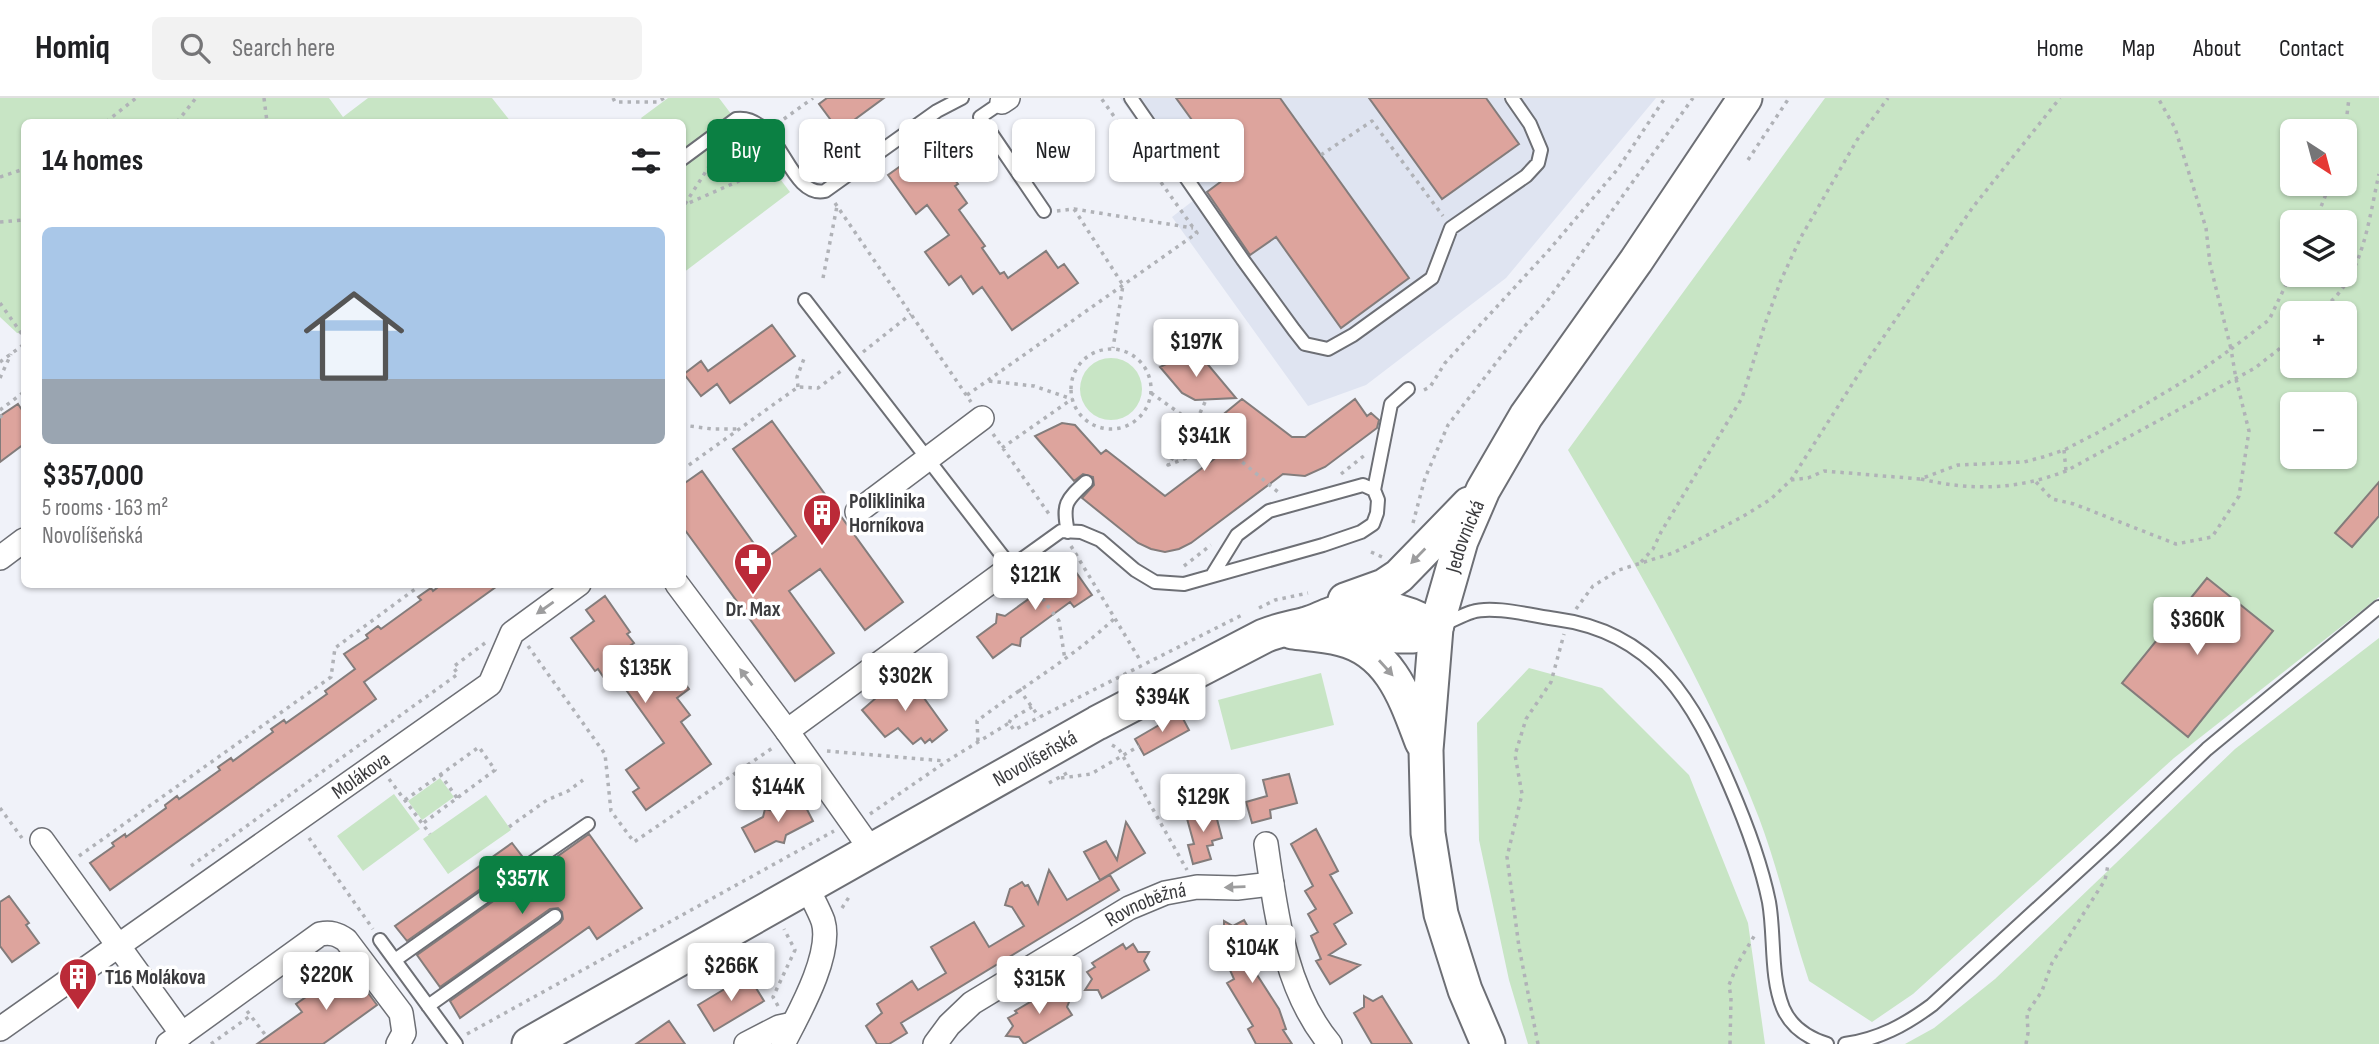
<!DOCTYPE html>
<html lang="en">
<head>
<meta charset="utf-8">
<style>
	:root { --surface:#fff; --page:#f2f2f2; --text:#202124; --muted:#757577; --line:#e0e0e0; --accent:#0b8043 }
	body { margin:0; font-family:"Sofia Sans Condensed",sans-serif; background:var(--page); color:var(--text); height:100vh; display:flex; flex-direction:column; font-size:26px; white-space:nowrap }
	* { box-sizing:border-box; margin:0 }
	p { font-size:23px; color:var(--muted) }
	.icon { flex:none; width:38px; height:38px; fill:none; stroke:currentColor; stroke-width:2; stroke-linecap:round; stroke-linejoin:round }
	.map { position:relative; flex:1; overflow:hidden }
	.drawer { position:absolute; left:21px; top:21px; width:665px; height:469px; display:flex; flex-direction:column; background:var(--surface); border-radius:10px; box-shadow:0 2px 5px #0004 }
	.drawer>* { flex:none }
	.top-card { position:absolute; left:707px; top:21px; width:665px; height:63px; display:flex; gap:14px }
	.needle { width:46px; rotate:144deg }
	.controls { position:absolute; left:2280px; top:21px; display:grid; gap:14px }
	.controls a { display:grid; place-items:center; width:77px; height:77px; border-radius:10px; background:var(--surface); box-shadow:0 2px 5px #0004; font-size:35px }
	.price { position:absolute; translate:-50% -60px; padding:0 16px; border-radius:7px; background:#fff; color:#222; font-size:23px; line-height:46px; filter:drop-shadow(0 2px 4px #0008) }
	.price::after { content:''; position:absolute; left:50%; top:42px; width:21px; height:16px; margin-left:-10px; background:inherit; clip-path:polygon(0 0,100% 0,50% 100%) }
	.price.active { background:var(--accent); color:#fff }
	ul { padding:0; list-style:none }
	li { display:grid; align-content:center; gap:14px; height:371px; padding:0 21px }
	li+li { border-top:2px solid var(--line) }
	li span { display:grid; place-items:center; height:217px; border-radius:10px; color:#555 }
	li>.icon { margin-inline-start:auto }
	span .icon { width:126px; height:126px; fill:#fffc; stroke-width:1 }
	li b { font-size:30px }
	h2 { display:flex; justify-content:space-between; align-items:center; height:84px; padding:0 21px; font-size:30px }
	.chip { padding:0 24px; border-radius:10px; background:var(--surface); box-shadow:0 2px 5px #0004; font-size:24px; line-height:63px }
	.chip.active { background:var(--accent); color:#fff }
	header { display:flex; align-items:center; gap:42px; box-sizing:border-box; height:98px; padding:0 35px; background:var(--surface); border-bottom:2px solid var(--line) }
	header strong { font-size:33px }
	nav { display:flex; gap:38px; margin-inline-start:auto; font-size:24px }
	.search { width:490px; height:63px; background:var(--page); display:flex; align-items:center; gap:18px; box-sizing:border-box; padding:0 24px; border-radius:10px; color:var(--muted); font-size:26px }
	.map>svg:first-child { display:block }
	.built { fill:#dfe4f1 }
	.green { fill:#c8e5c5; fill-rule:evenodd }
	.building { fill:#dda49d; stroke:#837c7b; stroke-width:2 }
	.lines { fill:none; stroke-linecap:round; stroke-linejoin:round }
	.lane-casing { stroke:#6d6f75; stroke-width:16 }
	.street-casing { stroke:#6d6f75; stroke-width:26 }
	.secondary-casing { stroke:#6d6f75; stroke-width:37 }
	.path { stroke:#b0b2b7; stroke-width:3.5; stroke-dasharray:3.5 5; stroke-linecap:butt }
	.lane { stroke:#fff; stroke-width:12 }
	.street { stroke:#fff; stroke-width:23 }
	.secondary { stroke:#fff; stroke-width:33 }
	.oneway { fill:#9d9d9e }
	.labels { text-anchor:middle; stroke-width:7; stroke-linejoin:round; paint-order:stroke }
	.poi-label { font-size:21px; font-weight:bold; fill:#3b3b3e; stroke:#fff; text-anchor:start }
	.street-label { font-size:21px; fill:#3b3b3e; stroke:#fff }
</style>
</head>
<body>
<header>
<strong>Homiq</strong>
<div class="search"><svg class="icon" aria-label="search" viewBox="0 0 24 24"><circle cx="10" cy="10" r="6"/><path d="M15 15l6 6"/></svg>Search here</div>
<nav><a>Home</a><a>Map</a><a>About</a><a>Contact</a></nav>
</header>
<div class="map">
<svg width="2379" height="946" viewBox="0 0 2379 946">
	<rect width="100%" height="100%" fill="#f0f2f9"/>
	<path class="built" d="M1120,0h536l-150,180 -140,107 -58,21 -136,-189 22,-17z"/>
	<path class="green" d="M0,0h329l14,19 25,-19h124l19,24h-487v212l-7,-1 -17,-16z
		M668,0h51l71,94 -107,81 -1,-151h-38l-3,-4z
		M1825,0h554v499l-205,161 -261,236 -41,28 -63,-41c-18,-54 -30,-110 -50,-163 -50,-129 -121,-249 -191,-368zM2292,33h53v53h-53zM2292,124h53v53h-53zM2292,215h53v53h-53zM2292,306h53v53h-53z
		M1080 291a31 31 0 1 1 62 0a31 31 0 1 1-62 0Z
		M2379,540v406h-474l29,-16 61,-49 240,-230z
		M1529,570l73,20 87,87 59,148 17,121h-237l-19,-64 -30,-140 -2,-117z
		M1321,575l13,52 -103,25 -13,-50z
		M440,680l14,19 -32,23 -14,-19z
		M394,696l26,35 -57,42 -26,-35z
		M486,697l25,35 -63,44 -25,-35z"/>
	<path class="building" d="M827,0h57l-45,33 -20,-27z
		M1176,0h104l129,180 -68,50 -65,-91 -26,18 -43,-63 24,-18z
		M1369,0h117l33,46 -77,55z
		M938,59l20,27 -3,2 12,17 -8,7 26,36 -3,2 18,26 4,-2 4,6 38,-27 12,17 6,-4 14,19 -66,47 -30,-43 -9,7 -12,-18 -12,9 -24,-33 24,-17 -22,-30 -11,9 -28,-39 18,-13 9,11z
		M772,227l23,31 -65,47 -13,-19 -16,12 -17,-22 17,-13 7,10z
		M1186,256h7l12,7 31,37 -41,2 -13,-7 -22,-26z
		M1242,301l50,38h13l50,-38 12,17 4,-3 8,7 -2,8 -52,39 -20,9 -22,-2 -92,69 -12,6 -14,3 -14,-3 -13,-6 -56,-45 12,-13 -1,-8 -10,-3 -9,7 -39,-45 27,-13 13,2 26,29 5,-4 59,46 73,-55 -24,-19z
		M18,306l6,9v31l-24,18v-46z
		M772,323l131,181 -38,28 -45,-61 -31,22 45,62 -39,28 -113,-155v-41l20,-14 63,88 31,-23 -63,-87z
		M2379,384v34l-27,31 -17,-14z
		M1071,467l21,30 -18,12 -4,-5 -49,36 -1,8 -8,-2 -19,14 -16,-21 19,-14 1,-9 8,2 50,-36 -2,-3z
		M2207,480l66,53 -85,106 -66,-54z
		M442,486h58l-136,98 12,17 -266,191 -20,-27 24,-17 -2,-3 13,-9 1,3 40,-29 -1,-3 12,-9 2,3 41,-29 -2,-3 13,-9 2,3 40,-29 -2,-3 13,-9 2,3 41,-29 -2,-3 30,-22 -11,-15 24,-16 -2,-3 12,-9 3,3 40,-29 -3,-3 13,-9 2,3z
		M605,498l25,36 -3,2 7,9 -9,6 21,30 23,-17 20,27 -12,9 13,17 -9,7 30,42 -65,46 -13,-18 6,-4 -13,-18 38,-27 -45,-63 -9,7 -12,-18 -3,2 -24,-33 23,-17 -8,-11z
		M899,580l8,1 9,8 31,43 -15,12 -2,-3 -5,4 -4,-5 -8,6 -15,-16 -13,9 -23,-27z
		M1180,615l9,17 -45,25 -9,-16z
		M1289,676l8,29 -27,7 1,8 -19,5 -6,-21 21,-6 -4,-16z
		M800,698l13,25 -27,14 -2,8 -8,-2 -21,11 -13,-24 21,-11 2,-8 8,2z
		M1214,710l8,30 -10,3 1,4 -6,1 4,13 -18,5 -5,-19 6,-1 -8,-29z
		M1126,724l19,31 -45,27 -16,-28 22,-11 11,19z
		M1316,731l22,42 -8,4 22,38 -18,11 12,20 -17,11 31,10 -30,19 -14,-23 5,-2 -10,-23 7,-4 -10,-18 8,-5 -11,-18 8,-5 -22,-42z
		M589,736l53,74 -45,31 -8,-12 -129,91 -10,-17 110,-78 3,-4 -1,-7 -4,-4 -8,1 -110,78 -23,-32 106,-75 4,-7 -2,-6 -7,-3 -5,2 -106,75 -12,-15 117,-83 13,17 1,7 8,6z
		M1049,772l18,30 43,-25 9,15 -218,133 6,10 -18,11h-12l-11,-18 16,-13 -5,-9 35,-23 6,9 28,-17 -15,-26 43,-25 15,25 35,-21 -12,-19 -7,-2 5,-16 12,-7 3,4 3,-1 10,19z
		M9,798l20,27 -3,2 13,18 -27,19 -12,-16v-44z
		M1244,822l13,23 -2,2 9,15 -12,7 27,42 7,20 -3,1 9,14h-36l-8,-15 5,-3 -26,-43 7,-4 -8,-18 3,-2 -14,-22 9,-5v-11l9,5z
		M1123,846l3,5 7,-5 5,8h11l-5,9 5,9 -47,28 -4,-8h-13l7,-11 -5,-7 8,-5 -3,-4z
		M349,869l28,38 -54,39h-66l45,-32 -6,-8z
		M748,877l16,26 -50,30 -16,-26z
		M1057,891l4,7 10,1 -4,10 5,8 -48,29 -5,-7 -13,-1 7,-10 -5,-8 9,-5 -2,-2 32,-19 2,2z
		M1364,898l9,5 9,-5 30,48h-40l-18,-31 10,-6z
		M669,923l16,23h-49z"/>
	<g class="lines">
		<defs>
			<path id="lane" d="M1131,0l112,162 51,70 11,14 23,5 25,-14 79,-57 19,-50 75,-52 12,-13 3,-13 -11,-26 -18,-26
				M1002,4l-22,15 64,94
				M682,61l54,-40c44,-6 52,80 89,72l112,-80 25,-13
				M805,202l206,267 50,-36 20,1 19,8 35,30 20,12 29,2 139,-39 38,-13 12,-8 4,-11 1,-13 -4,-10 -11,-5 -94,26 -32,24 -24,39
				M1374,392l17,-86 17,-15
				M1068,434c-6,-28 -2,-32 18,-50
				M1442,527c10,-4 20,-10 30,-13 21,-7 61,4 84,7 99,13 138,83 174,167 16,37 31,77 39,116 6,34 1,74 14,106 8,19 25,30 44,36
				M533,764l55,-38
				M380,842l76,104
				M395,862l123,-87
				M428,908l127,-90
				M1845,946c34,-5 60,-19 87,-39l181,-166 94,-90 172,-142"/>
			<g id="street">
				<path d="M1002,4l6,-4"/>
				<path d="M857,414l125,-94"/>
				<path d="M0,460l24,-18"/>
				<path d="M677,486l110,147 85,120"/>
				<path d="M787,633l224,-164"/>
				<path d="M42,742l140,194"/>
				<path d="M1266,746c10,68 18,145 64,200"/>
				<path id="s1" d="M0,931l490,-345 22,-51 67,-49"/>
				<path d="M168,946l152,-110c11,-2 17,0 26,6l55,73 3,20 -6,11"/>
				<path d="M746,946l33,-17 14,-3"/>
				<path d="M783,946c15,-29 50,-90 40,-123 -4,-11 -11,-23 -16,-34"/>
				<path id="s2" d="M935,946l14,-19 23,-22 157,-95 36,-15 32,-6 40,1 35,-4"/>
			</g>
			<g id="secondary">
				<path d="M1345,502l39,-14 15,-10 70,-72"/>
				<path d="M1339,528l59,10h15l23,-8"/>
				<path d="M1292,534c16,2 33,3 49,7 50,12 65,61 81,103"/>
				<path id="s3" d="M529,946l568,-321 167,-87c14,-6 28,-8 42,-12 9,-2 17,-7 26,-10 38,-13 70,-6 104,14"/>
				<path id="s4" d="M1488,946l-23,-54 -24,-76 -13,-81 -2,-83 10,-122 25,-87 22,-51 43,-74 110,-155 109,-163"/>
			</g>
		</defs>
		<use href="#lane" class="lane-casing"/>
		<use href="#street" class="street-casing"/>
		<use href="#secondary" class="secondary-casing"/>
		<path class="path" d="M264,0l3,24
			M613,0l2,4h43l6,-4
			M106,24l30,-24
			M177,24l19,-24
			M777,26l36,-26
			M2345,33l4,-33
			M1321,57l51,-34 71,95
			M1748,62l41,-62
			M0,79l24,-8
			M835,105l136,199
			M685,106l32,-50
			M682,108l82,-36 10,-1
			M1074,111l119,19
			M1057,113l17,-2 49,76 -10,63
			M0,124l24,-2
			M2315,124l15,-38
			M823,180l14,-72
			M0,205l24,34 -2,8
			M2319,215c6,-6 13,-12 19,-19 27,-32 32,-81 41,-120
			M1071 291a40 40 0 1 1 80 0a40 40 0 1 1-80 0Z
			M863,254l48,-38
			M0,264l23,-17
			M0,280l11,-24
			M989,283l45,5 38,13
			M798,289l-1,-10 8,-21
			M1424,292l6,-3 15,-24 104,-113 68,-80 48,-72
			M1151,295l44,31 -27,41 54,-20 56,47
			M967,297l230,-162 -96,-135
			M1205,304l-10,22 27,21
			M0,312l24,-18
			M0,317l3,4
			M682,327l30,4h28
			M993,336l56,80
			M1002,350l70,-49
			M2064,352l2,21
			M682,372l116,-83 20,1 23,-17
			M1341,376l24,-19
			M1921,381c51,12 95,11 145,-8l189,-103 37,-29
			M1791,382l17,-2 16,-7 96,8 38,-14 66,-3 19,-5 21,-7 33,-17 99,-59 35,-25 -21,-85 -4,-36 -31,-100 -17,-30
			M2036,384l16,17 22,5 102,40 36,-7 27,-41 10,-65 -13,-52 -5,-30 38,-29 23,-48
			M1413,425l12,-45 23,-53 75,-97 22,-24 148,-206
			M1071,448l69,114
			M1371,454l11,5
			M1641,464l12,-13 8,-17 81,-134 23,-74 16,-44 20,-43 56,-97 31,-42
			M1184,468l27,-21
			M1027,480l32,43 6,39
			M1259,510l16,-8 33,-7
			M1576,511l17,-23 26,-16 54,-17 69,-36 29,-18 20,-19 76,-119 106,-154 87,-109
			M528,548l77,108 6,57 23,31 140,-95
			M1019,591l20,28
			M1009,625l2,-4 21,-12
			M978,643l-1,-20c46,-35 97,-64 139,-104
			M1112,647l7,4 68,121
			M827,653l118,10
			M440,676l17,24
			M1061,680l30,-4 48,-28
			M389,681l41,55
			M1049,685l18,-10
			M405,702l74,-53 16,23 -73,54
			M0,710l22,30
			M870,716l77,-53 62,-38 5,7 228,-115
			M509,729l38,-27 21,-9 15,-11
			M309,740l64,91
			M79,758l252,-179 4,-29 87,-64
			M191,768l267,-192 -5,-7 32,-24
			M842,810l9,-14
			M778,908l-5,-9 22,-47 -11,-21
			M247,913l20,26
			M467,936l367,-203
			M211,946l39,-28
			M1538,946l-19,-97 -12,-90 15,-63 -7,-39 11,-36 25,-37 13,-48
			M1730,946l1,-46 -2,-13 9,-22 18,-30
			M2026,946l2,-11 -1,-20 15,-22 10,-28 53,-83 3,-15"/>
		<use href="#lane" class="lane"/>
		<use href="#street" class="street"/>
		<use href="#secondary" class="secondary"/>
	</g>
	<defs><path id="oneway-solid" d="M-6-.8H1V-3.2L6.5 0L1 3.2V.8H-6Z" transform="scale(1.75)"/></defs>
	<g class="oneway">
		<use href="#oneway-solid" transform="translate(1418 458) rotate(134)"/>
		<use href="#oneway-solid" transform="translate(545 510) rotate(145)"/>
		<use href="#oneway-solid" transform="translate(1386 570) rotate(48)"/>
		<use href="#oneway-solid" transform="translate(746 579) rotate(-127)"/>
		<use href="#oneway-solid" transform="translate(1235 789) rotate(178)"/>
	</g>
	<defs>
		<symbol id="building-pin" viewBox="-11 -11 22 30"><path d="M0 17L-7.5 6A9.5 9.5 0 1 1 7.5 6Z" fill="#bb2a38" stroke="#fff"/><path d="M-4-6H4V6H1V3H-1V6H-4ZM-2.5-4.3h1.7v1.8h-1.7ZM.8-4.3h1.7v1.8H.8ZM-2.5-1h1.7V.8h-1.7ZM.8-1h1.7V.8H.8Z" fill="#fff"/></symbol>
		<symbol id="pharmacy-pin" viewBox="-11 -11 22 30"><path d="M0 17L-7.5 6A9.5 9.5 0 1 1 7.5 6Z" fill="#bb2a38" stroke="#fff"/><path d="M-2-6h4v4h4v4h-4v4h-4v-4h-4v-4h4Z" fill="#fff"/></symbol>
	</defs>
	<g fill-rule="evenodd">
		<use href="#building-pin" x="800" y="393" width="44" height="60"/>
		<use href="#pharmacy-pin" x="731" y="442" width="44" height="60"/>
		<use href="#building-pin" x="56" y="857" width="44" height="60"/>
	</g>
	<g class="labels">
		<g class="poi-label">
			<text x="849" y="410">Poliklinika<tspan x="849" dy="24">Horníkova</tspan></text>
			<text x="753" y="518" text-anchor="middle">Dr. Max</text>
			<text x="105" y="886">T16 Molákova</text>
		</g>
		<g class="street-label">
			<text dy="7" stroke="none"><textPath href="#s4" startOffset="522">Jedovnická</textPath></text>
			<text dy="7" stroke="none"><textPath href="#s3" startOffset="581">Novolíšeňská</textPath></text>
			<text dy="7" stroke="none"><textPath href="#s1" startOffset="441">Molákova</textPath></text>
			<text dy="7" stroke="none"><textPath href="#s2" startOffset="256">Rovnoběžná</textPath></text>
		</g>
	</g>
</svg>
<div class="controls">
<a><svg class="needle" viewBox="-14 -14 28 28"><path d="M0-13l5 13h-10z" fill="#e53935"/><path d="M0 13l5-13h-10z" fill="#757577"/></svg></a>
<a><svg class="icon" aria-label="layers" viewBox="0 0 24 24"><path d="M12 4l9 5-9 5-9-5zM3 14l9 5 9-5"/></svg></a>
<a>+</a>
<a>−</a>
</div>
<b class="price" style="left:1196px;top:281px">$197K</b>
<b class="price" style="left:1204px;top:375px">$341K</b>
<b class="price" style="left:1035px;top:514px">$121K</b>
<b class="price" style="left:2197px;top:559px">$360K</b>
<b class="price" style="left:645px;top:607px">$135K</b>
<b class="price" style="left:905px;top:615px">$302K</b>
<b class="price" style="left:1162px;top:636px">$394K</b>
<b class="price" style="left:778px;top:726px">$144K</b>
<b class="price" style="left:1203px;top:736px">$129K</b>
<b class="price active" style="left:522px;top:818px">$357K</b>
<b class="price" style="left:1252px;top:887px">$104K</b>
<b class="price" style="left:731px;top:905px">$266K</b>
<b class="price" style="left:326px;top:914px">$220K</b>
<b class="price" style="left:1039px;top:918px">$315K</b>
<div class="top-card">
<a class="chip active">Buy</a>
<a class="chip">Rent</a>
<a class="chip">Filters</a>
<a class="chip">New</a>
<a class="chip">Apartment</a>
</div>
<section class="drawer">
<h2>14 homes<svg class="icon" aria-label="filters" viewBox="0 0 24 24"><path d="M4 7h16M4 17h16"/><circle cx="9" cy="7" r="2"/><circle cx="15" cy="17" r="2"/></svg></h2>
<ul>
<li><span style="background:linear-gradient(#a9c7e8 70%,#9aa5b1 0)"><svg class="icon" aria-label="home" viewBox="0 0 24 24"><path d="M3 11l9-7 9 7M6 9v11h12V9"/></svg></span><div><b>$357,000</b><p>5 rooms · 163 m²</p><p>Novolíšeňská</p></div></li>
</ul>
</section>
</div>
</body>
</html>
